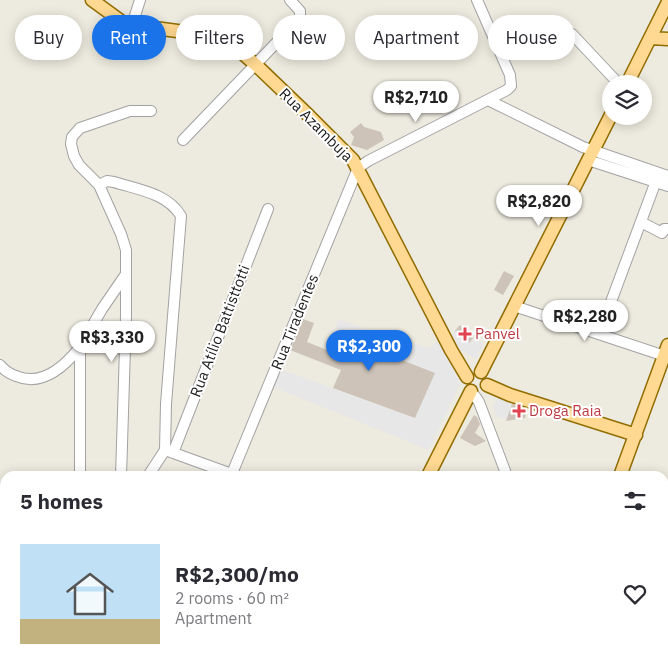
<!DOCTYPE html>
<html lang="en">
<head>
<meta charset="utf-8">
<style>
	:root { --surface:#fff; --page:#f7f7f7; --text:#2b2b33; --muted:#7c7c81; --accent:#1a73e8 }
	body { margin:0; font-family:"IBM Plex Sans",sans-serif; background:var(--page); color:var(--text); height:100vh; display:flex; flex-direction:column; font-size:19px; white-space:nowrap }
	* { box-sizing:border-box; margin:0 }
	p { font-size:16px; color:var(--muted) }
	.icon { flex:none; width:28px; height:28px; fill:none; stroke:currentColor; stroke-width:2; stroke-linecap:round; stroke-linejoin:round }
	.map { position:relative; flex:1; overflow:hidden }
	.sheet { position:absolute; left:0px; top:471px; width:669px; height:196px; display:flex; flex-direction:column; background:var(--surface); border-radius:15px 15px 0 0; box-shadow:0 2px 12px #0003 }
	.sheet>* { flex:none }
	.hud { position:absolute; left:15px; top:15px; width:639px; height:45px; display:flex; gap:10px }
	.controls { position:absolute; left:602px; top:75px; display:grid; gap:10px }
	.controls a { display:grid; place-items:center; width:50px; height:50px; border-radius:50%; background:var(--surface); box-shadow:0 2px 12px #0003; font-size:25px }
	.price { position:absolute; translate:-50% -42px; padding:0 11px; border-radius:18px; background:#fff; color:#222; font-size:16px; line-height:32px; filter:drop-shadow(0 1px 2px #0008) }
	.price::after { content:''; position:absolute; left:50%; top:30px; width:15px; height:11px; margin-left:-8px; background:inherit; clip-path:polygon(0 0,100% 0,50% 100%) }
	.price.on { background:var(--accent); color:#fff }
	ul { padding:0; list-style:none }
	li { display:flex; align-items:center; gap:15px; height:125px; padding:0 20px }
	li span { display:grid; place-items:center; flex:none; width:140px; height:100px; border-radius:0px; color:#555 }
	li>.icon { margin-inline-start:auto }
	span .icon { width:60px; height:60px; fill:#fffc; stroke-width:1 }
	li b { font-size:21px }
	h2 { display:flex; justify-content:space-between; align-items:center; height:60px; padding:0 20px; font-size:21px }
	.pill { padding:0 18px; border-radius:22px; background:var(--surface); box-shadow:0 2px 12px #0003; font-size:18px; line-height:45px }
	.pill.on { background:var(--accent); color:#fff }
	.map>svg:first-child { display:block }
	.parking { fill:#e7e7e7 }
	.building { fill:#cdc3b8 }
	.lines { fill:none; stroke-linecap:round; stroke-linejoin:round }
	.minor-casing { stroke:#a2a2a2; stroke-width:12 }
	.major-casing { stroke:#916d00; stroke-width:15 }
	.minor { stroke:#fff; stroke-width:10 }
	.major { stroke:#ffd992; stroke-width:12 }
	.health-dot { fill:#e0444e; stroke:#fff; stroke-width:2 }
	.labels { text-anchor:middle; stroke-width:4; stroke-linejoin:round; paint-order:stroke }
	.street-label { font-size:15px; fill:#1b1b1b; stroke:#fff }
	.health-label { font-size:15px; fill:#be3a42; stroke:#fff; text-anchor:start }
</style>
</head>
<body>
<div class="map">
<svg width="668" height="667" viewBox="0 0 668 667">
	<rect width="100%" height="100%" fill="#edeadf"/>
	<path class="parking" d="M339,320l89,28 11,-7 22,41 -32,68 -156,-63 7,-18 135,49 -82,-85z
		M455,331l14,12 6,-7 8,8 -7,15 -17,-10 -8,-13z
		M499,396l15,4 -7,19 -10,-2 -4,-11z"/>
	<path class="building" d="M361,123l3,4 17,5 3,8 -17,10 -16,-5 3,-8 -4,-5z
		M504,271l10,5 -11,19 -9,-5z
		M303,319l11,4 -7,19 20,8 6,-17 102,40 -20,45 -82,-30 8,-18 -51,-20z
		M460,325l15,11 -6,7 -14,-12z
		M512,404l16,5 -3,9 -19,3z
		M474,415l3,2 3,7 -5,9 11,8 -11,5 -15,-8z"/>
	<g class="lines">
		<defs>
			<path id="minor" d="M132,25l8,-25
				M572,34l47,50
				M488,100l95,47 85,29
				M183,140l117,-122v-7l-10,-11
				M588,160l80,26
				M99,185l8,-4 7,1c25,8 53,11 67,34l-15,188 -1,46
				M641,222l21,11 2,-4h4
				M514,306l154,51
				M599,334l60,-161
				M0,365c4,5 10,9 16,11 26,11 49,-10 64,-29
				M469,397l6,-1 4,6 28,74
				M168,451l69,25
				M173,453l95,-244
				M80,476v-129l22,-38 24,-35
				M121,476l5,-160v-66l-5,-16 -22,-49 -20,-20 -5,-9 -3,-12 1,-7 8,-9 50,-17h21
				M148,476l17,-26
				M231,476l127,-308 10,-7 139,-71 4,-4 -1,-11 -33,-75
				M664,552l4,2
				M3,637l2,1
				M153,667l2,-5"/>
			<path id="major" d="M92,0l33,24 82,11 17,5 8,4 24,21 51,49 46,46 98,190 16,27
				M650,38l18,1
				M627,84l41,-82
				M481,372l130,-257
				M487,385l23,10 126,40
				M428,476l43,-85
				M620,476l48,-131
				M0,560l5,5
				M107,662l4,5
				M330,667l3,-5
				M540,667l3,-5
				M663,667l5,-10"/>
		</defs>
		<use href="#minor" class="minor-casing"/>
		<use href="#major" class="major-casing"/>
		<use href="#minor" class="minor"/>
		<use href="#major" class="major"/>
	</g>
	<g class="health-dot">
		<path d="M462.5 326.5h5v5h5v5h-5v5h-5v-5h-5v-5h5z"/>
		<path d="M516.5 403.5h5v5h5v5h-5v5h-5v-5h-5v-5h5z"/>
	</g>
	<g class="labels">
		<g class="street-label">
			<text transform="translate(316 125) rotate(45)" y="5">Rua Azambuja</text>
			<text transform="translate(295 322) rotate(-68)" y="5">Rua Tiradentes</text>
			<text transform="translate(220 331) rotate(-69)" y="5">Rua Atílio Battisttotti</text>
		</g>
		<g class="health-label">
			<text x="475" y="339">Panvel</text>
			<text x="529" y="416">Droga Raia</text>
		</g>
	</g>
</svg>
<div class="controls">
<a><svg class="icon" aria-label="layers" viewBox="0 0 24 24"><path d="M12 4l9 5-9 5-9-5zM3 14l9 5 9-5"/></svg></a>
</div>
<b class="price" style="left:416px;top:123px">R$2,710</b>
<b class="price" style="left:539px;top:227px">R$2,820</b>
<b class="price" style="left:585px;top:342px">R$2,280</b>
<b class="price" style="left:112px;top:363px">R$3,330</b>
<b class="price on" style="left:369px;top:372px">R$2,300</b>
<div class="hud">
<a class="pill">Buy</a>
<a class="pill on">Rent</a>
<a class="pill">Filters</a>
<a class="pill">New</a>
<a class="pill">Apartment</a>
<a class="pill">House</a>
</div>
<section class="sheet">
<h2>5 homes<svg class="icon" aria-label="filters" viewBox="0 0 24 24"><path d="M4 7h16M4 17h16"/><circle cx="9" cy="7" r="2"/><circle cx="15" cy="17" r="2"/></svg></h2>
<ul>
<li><span style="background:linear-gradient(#bfe0f5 75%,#c2b280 0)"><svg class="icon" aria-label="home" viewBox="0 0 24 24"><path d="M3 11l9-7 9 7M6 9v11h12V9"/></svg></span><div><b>R$2,300/mo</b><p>2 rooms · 60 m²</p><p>Apartment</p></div><svg class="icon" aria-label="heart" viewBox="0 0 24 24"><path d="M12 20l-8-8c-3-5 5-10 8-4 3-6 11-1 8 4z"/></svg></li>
</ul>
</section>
</div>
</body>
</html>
